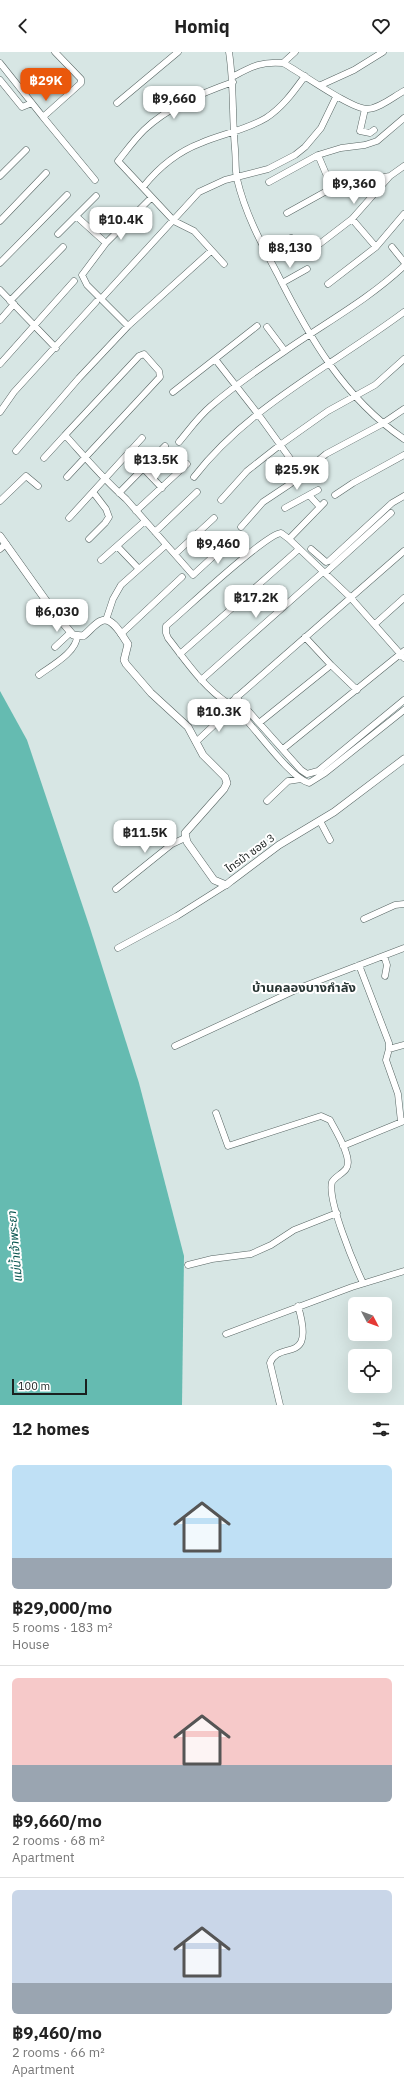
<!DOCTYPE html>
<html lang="en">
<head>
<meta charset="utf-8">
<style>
	:root { --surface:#fff; --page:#f6f6f6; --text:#222; --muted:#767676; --line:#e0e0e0; --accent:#ea580c }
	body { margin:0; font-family:"IBM Plex Sans","Noto Sans Thai",sans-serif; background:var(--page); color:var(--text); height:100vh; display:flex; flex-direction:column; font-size:15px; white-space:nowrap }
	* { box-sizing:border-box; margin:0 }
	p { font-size:13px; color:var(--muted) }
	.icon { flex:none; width:22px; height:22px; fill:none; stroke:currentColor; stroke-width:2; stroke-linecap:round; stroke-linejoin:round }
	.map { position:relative; height:1353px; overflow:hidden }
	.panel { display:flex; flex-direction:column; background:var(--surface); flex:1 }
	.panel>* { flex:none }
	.needle { width:26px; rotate:131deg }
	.controls { position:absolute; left:348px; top:1245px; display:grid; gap:8px }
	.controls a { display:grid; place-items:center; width:44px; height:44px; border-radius:6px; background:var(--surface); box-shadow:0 4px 16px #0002; font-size:20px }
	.scale { position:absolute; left:12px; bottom:10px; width:75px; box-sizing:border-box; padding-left:4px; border:2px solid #1a201f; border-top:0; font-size:11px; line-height:14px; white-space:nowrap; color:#1a201f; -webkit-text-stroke:3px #fff; paint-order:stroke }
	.price { position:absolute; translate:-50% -34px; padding:0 9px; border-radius:8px; background:#fff; color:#222; font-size:13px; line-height:26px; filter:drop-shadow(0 1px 2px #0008) }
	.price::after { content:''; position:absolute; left:50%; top:24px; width:12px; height:9px; margin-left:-6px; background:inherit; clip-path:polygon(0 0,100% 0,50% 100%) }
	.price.current { background:var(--accent); color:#fff }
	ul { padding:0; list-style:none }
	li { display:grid; align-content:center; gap:8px; height:212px; padding:0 12px }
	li+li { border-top:1px solid var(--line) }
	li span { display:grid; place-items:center; height:124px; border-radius:6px; color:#555 }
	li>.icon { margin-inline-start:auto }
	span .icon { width:72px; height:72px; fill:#fffc; stroke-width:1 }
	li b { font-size:17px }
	h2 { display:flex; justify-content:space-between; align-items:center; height:48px; padding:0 12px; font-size:17px }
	header { display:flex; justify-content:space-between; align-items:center; height:52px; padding:0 12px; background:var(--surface); font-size:18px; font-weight:700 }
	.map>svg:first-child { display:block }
	.water { fill:#65bbb1 }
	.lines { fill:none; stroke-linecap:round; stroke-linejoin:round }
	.minor-casing { stroke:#566462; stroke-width:7 }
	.tertiary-casing { stroke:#566462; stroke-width:8 }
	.minor { stroke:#fff; stroke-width:6 }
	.tertiary { stroke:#fff; stroke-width:7 }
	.labels { text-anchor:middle; stroke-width:4; stroke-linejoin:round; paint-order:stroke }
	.street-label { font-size:11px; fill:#1a201f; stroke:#fff }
	.water-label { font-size:12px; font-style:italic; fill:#0c5852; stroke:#fff }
	.quarter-label { font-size:13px; font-weight:bold; fill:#273432; stroke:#fff }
</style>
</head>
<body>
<header><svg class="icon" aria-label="back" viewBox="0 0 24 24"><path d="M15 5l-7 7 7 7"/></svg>Homiq<svg class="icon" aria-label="heart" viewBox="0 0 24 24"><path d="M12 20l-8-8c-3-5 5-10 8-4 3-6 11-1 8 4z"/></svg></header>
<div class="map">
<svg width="404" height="1353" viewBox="0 0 404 1353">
	<rect width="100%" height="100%" fill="#d7e6e4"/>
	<path class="water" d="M0,639l27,49 63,188 49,155 45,173 -2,149h-182z"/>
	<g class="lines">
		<defs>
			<path id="minor" d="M229,0c5,32 3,64 6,97 1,9 0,20 2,30 8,34 24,64 40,94 32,64 67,125 127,166
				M0,11l43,54 38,-34v-4l-26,-27
				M283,11c17,9 69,47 85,46 12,-1 25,-12 36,-18
				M232,25c19,-10 29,-16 51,-14l12,-11
				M0,28l22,27 10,-4
				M321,33l33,-15 29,-18
				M117,51l61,-51
				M365,57l-5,22 10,2 4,-3
				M43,65l52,63
				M318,103l14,33
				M0,124l26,-26
				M269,130l49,-27 23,-7 24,-3 12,-4 27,-23
				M143,135c16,-20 34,-35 58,-44 21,-9 45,-13 65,-25 17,-11 28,-27 39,-42
				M287,161l45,-25 21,-6 37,-6
				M76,164l30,27
				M352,167l24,28
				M0,169l46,-48
				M58,182l38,-38
				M392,195l12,15
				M265,199l26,-13
				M309,200l43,-33 38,-43 14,-10
				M0,211l67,-68
				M224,212l-30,-33 -20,-10 -56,-60c8,-10 16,-21 26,-31 24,-23 58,-37 89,-48
				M282,231l25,-14
				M328,232l48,-37 28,-33
				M0,238l56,58
				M101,247l98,-107 26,-12 43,-11 27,-14 10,-8 16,-19 15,-31
				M10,249l53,-54
				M0,268l14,-16
				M128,274l-41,-41 -5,-10 24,-32 45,-45
				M267,275l18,24
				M215,307l43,55 44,61
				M0,312l74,-83
				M173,340l84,-66
				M0,360l14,-20 82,-90
				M179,390c10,-12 20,-26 32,-36 23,-20 49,-38 74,-55 40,-28 83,-51 119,-85
				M16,399l63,-73 49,-52 83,-75
				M44,406l21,-23
				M143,416l19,20
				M67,425l93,-100 -1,-6 -15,-17 -5,2 -74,79c20,22 39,45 61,64l67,76 38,-35
				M194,425c55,-71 139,-112 210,-165
				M119,441l46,-47
				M309,443l11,12
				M335,443l18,-12 51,-28
				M221,448l26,-29 33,-26 48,-34 47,-26 29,-26
				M0,449l26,-25 12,10
				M324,451l-35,36 61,58 54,61
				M285,456l33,-18
				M136,459l51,-47
				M69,466l73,-80
				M241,475l22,-25 27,-18 36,-30 56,-30 22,-15
				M155,480l42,-40
				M89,487l16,-16 4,-6 -3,-8 -13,-17
				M289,487l-8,-6c-17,2 -97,78 -115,93v7l2,5c18,23 35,49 61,66l175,-153
				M117,494l21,22
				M0,497l6,-5
				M311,497l15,13 3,-1 63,-58 12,-7
				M175,502l39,-36
				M101,508l44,-39
				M325,521l66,-60
				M106,568l7,-21 8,-14 45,-40
				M375,572l29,-26
				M121,582l61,-57
				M305,585l26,28
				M55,595l15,-14
				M180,602l119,-105
				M39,623c12,-9 38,-23 38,-39
				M201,628l122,-108
				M357,638l-26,-25 -72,58 42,47 6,4 11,-3 86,-71
				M236,645l23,26
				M196,690l32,-30 9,-2c18,17 52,67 72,73l16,-10 79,-63
				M283,697l121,-98
				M267,749l21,-20 13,-2
				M320,769l10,19
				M116,837l56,-45 13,-6
				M364,867l31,-14 9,-1
				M118,896l59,-32 49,-31
				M384,904l3,9 -2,11
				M359,913l30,78v6l-3,11 12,34 3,28
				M175,994l127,-59 102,-39
				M389,997l15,-4
				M216,1061l12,33 93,-30 9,4c5,10 24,39 16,49 -4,5 -11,8 -14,13 -5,18 22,82 31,101
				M343,1094l61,-25
				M188,1213l24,-6 39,-5 20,-9 23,-15 43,-17
				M226,1282l126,-47 52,-16
				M280,1353l-10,-42c9,-24 46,4 28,-57"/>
			<path id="tertiary" d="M0,484l57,80 16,19 10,1c6,-4 11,-12 18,-15 11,-6 22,16 27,23l-4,16 2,4 25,29 37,34 15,28 22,22 2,6 -3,6 -39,44 2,9 27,38 12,5 5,-4 48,-36 55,-33 70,-53"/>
		</defs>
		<use href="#minor" class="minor-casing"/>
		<use href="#tertiary" class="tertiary-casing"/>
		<use href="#minor" class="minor"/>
		<use href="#tertiary" class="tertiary"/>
	</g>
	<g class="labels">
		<g class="street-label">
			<text transform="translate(250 801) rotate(-36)" y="4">ไทรม้า ซอย 3</text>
		</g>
		<g class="water-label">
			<text transform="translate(15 1195) rotate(-95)" y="4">แม่น้ำเจ้าพระยา</text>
		</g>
		<g class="quarter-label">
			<text x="304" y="940">บ้านคลองบางกำลัง</text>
		</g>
	</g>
</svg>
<div class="controls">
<a><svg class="needle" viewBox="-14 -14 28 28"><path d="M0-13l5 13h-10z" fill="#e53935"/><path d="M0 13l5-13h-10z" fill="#767676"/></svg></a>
<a><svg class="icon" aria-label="locate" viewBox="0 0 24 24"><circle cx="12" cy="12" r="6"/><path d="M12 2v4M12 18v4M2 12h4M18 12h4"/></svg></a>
</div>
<div class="scale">100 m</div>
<b class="price current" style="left:46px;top:50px">฿29K</b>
<b class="price" style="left:174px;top:68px">฿9,660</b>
<b class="price" style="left:354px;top:153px">฿9,360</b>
<b class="price" style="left:121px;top:189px">฿10.4K</b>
<b class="price" style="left:290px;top:217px">฿8,130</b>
<b class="price" style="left:156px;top:429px">฿13.5K</b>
<b class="price" style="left:297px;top:439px">฿25.9K</b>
<b class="price" style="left:218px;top:513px">฿9,460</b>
<b class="price" style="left:256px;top:567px">฿17.2K</b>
<b class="price" style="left:57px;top:581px">฿6,030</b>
<b class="price" style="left:219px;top:681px">฿10.3K</b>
<b class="price" style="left:145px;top:802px">฿11.5K</b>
</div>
<section class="panel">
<h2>12 homes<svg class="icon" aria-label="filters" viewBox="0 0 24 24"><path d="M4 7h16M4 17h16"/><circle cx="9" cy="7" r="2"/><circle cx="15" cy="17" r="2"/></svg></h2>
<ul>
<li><span style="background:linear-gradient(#bfe0f5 75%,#9aa5b1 0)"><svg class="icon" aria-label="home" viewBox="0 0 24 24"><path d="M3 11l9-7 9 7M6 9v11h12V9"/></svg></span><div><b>฿29,000/mo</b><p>5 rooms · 183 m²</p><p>House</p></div></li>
<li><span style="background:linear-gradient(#f6c9c9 70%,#9aa5b1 0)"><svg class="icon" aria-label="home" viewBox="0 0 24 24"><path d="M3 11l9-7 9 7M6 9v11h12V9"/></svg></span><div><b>฿9,660/mo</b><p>2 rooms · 68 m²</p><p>Apartment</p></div></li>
<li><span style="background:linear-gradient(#c9d6e8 75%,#9aa5b1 0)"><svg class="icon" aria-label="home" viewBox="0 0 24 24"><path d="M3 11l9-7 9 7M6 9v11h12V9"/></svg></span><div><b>฿9,460/mo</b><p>2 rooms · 66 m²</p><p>Apartment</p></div></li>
</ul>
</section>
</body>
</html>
